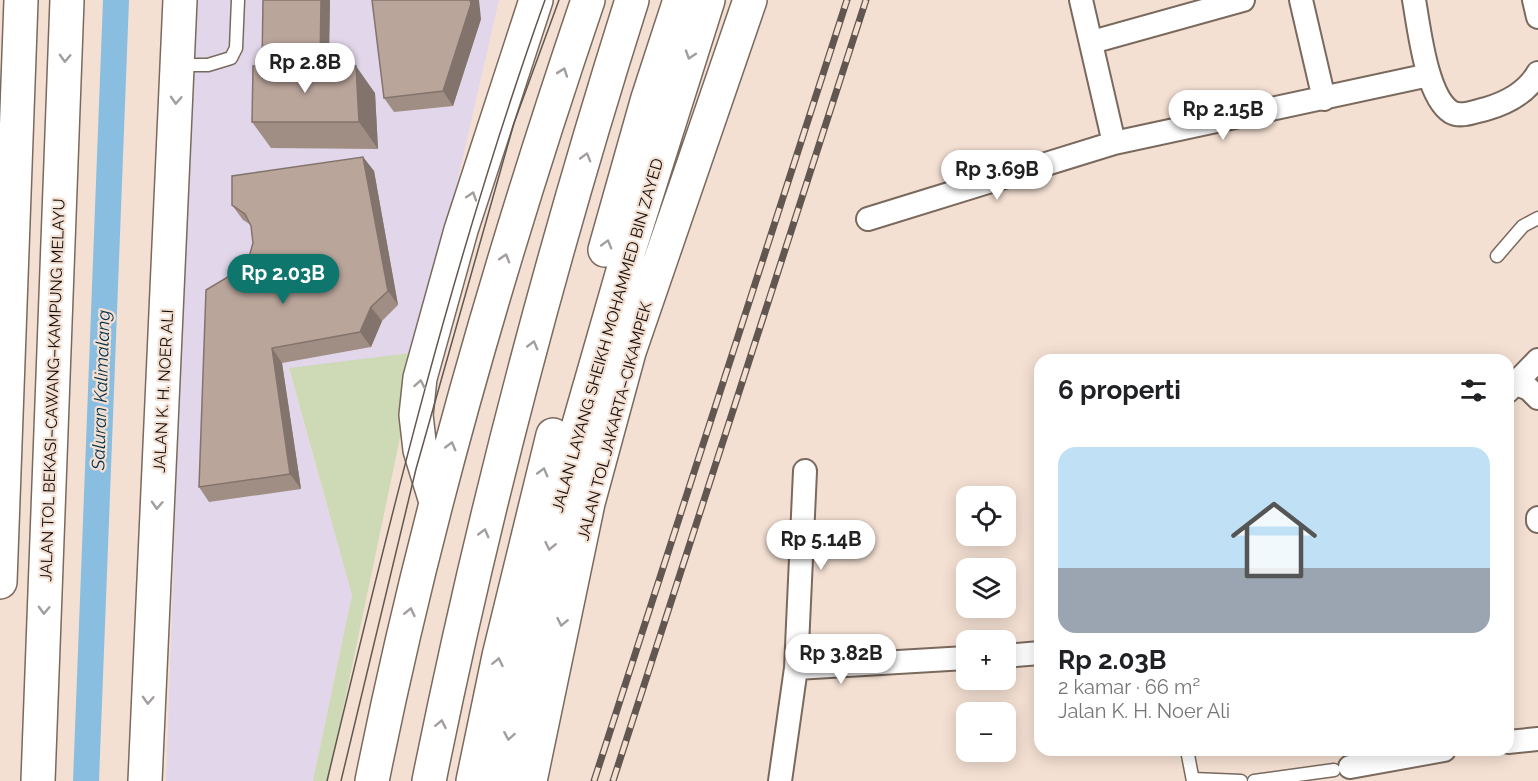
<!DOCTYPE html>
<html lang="id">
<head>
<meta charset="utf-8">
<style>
	:root { --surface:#fff; --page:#f2f2f2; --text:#202124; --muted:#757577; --line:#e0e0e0; --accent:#0f766e }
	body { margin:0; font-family:Raleway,sans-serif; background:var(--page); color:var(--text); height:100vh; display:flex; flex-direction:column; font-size:22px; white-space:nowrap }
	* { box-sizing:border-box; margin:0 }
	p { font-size:20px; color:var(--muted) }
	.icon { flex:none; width:33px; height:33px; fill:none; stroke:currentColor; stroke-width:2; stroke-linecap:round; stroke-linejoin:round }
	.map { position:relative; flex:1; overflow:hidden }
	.details { position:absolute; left:1034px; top:354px; width:480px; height:402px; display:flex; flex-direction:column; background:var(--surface); border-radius:18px; box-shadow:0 3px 15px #0003 }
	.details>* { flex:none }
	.buttons { position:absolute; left:956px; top:486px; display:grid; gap:12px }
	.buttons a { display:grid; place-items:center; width:60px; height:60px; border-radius:12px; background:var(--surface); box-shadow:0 3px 15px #0003; font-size:30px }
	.price { position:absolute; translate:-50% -51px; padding:0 14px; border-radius:21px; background:#fff; color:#222; font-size:20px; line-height:39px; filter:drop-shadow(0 2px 3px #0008) }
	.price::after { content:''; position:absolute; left:50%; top:36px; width:18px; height:14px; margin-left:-9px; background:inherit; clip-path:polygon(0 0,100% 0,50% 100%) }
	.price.current { background:var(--accent); color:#fff }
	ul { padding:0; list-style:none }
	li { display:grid; align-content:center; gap:12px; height:318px; padding:0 24px }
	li+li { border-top:2px solid var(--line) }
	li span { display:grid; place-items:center; height:186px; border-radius:18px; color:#555 }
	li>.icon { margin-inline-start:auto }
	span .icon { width:108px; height:108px; fill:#fffc; stroke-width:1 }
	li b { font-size:26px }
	h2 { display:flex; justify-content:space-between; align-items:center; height:72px; padding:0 24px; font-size:26px }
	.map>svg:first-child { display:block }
	.commercial { fill:#e1d6ea }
	.green { fill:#ced9b5 }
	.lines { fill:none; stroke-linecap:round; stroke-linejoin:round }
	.canal { stroke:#89bee1; stroke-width:26 }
	.service-casing { stroke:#7a695d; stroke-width:15 }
	.minor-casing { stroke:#7a695d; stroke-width:26 }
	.primary-casing { stroke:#7a695d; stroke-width:36 }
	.motorway-casing { stroke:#7a695d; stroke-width:36 }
	.service { stroke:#fff; stroke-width:12 }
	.minor { stroke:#fff; stroke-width:22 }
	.primary { stroke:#fff; stroke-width:33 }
	.motorway { stroke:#fff; stroke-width:33 }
	.tram { stroke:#625750; stroke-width:1.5 }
	.rail-casing { stroke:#625750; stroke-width:7 }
	.rail { stroke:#f4e0d3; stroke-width:4.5; stroke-dasharray:14; stroke-linecap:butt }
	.wall { fill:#a08e85 }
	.shaded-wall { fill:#82746c }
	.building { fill:#baa59b; stroke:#82746c; stroke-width:1.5 }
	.oneway { stroke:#a19e9d }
	.labels { text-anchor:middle; stroke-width:4.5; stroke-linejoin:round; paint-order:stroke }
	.street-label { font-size:16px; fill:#130d09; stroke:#f4e0d3 }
	.water-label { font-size:18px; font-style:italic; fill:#043149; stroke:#f4e0d3 }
</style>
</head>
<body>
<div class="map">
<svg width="1538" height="781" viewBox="0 0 1538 781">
	<rect width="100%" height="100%" fill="#f4e0d3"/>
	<path class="commercial" d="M193,0h306l-81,352 -129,17 63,226 -39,186h-147z"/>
	<path class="green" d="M418,352l-90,429h-15l39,-186 -63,-227z"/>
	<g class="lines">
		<path class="canal" d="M86,781l30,-781"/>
		<defs>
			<path id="service" d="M179,65h29l23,-7 5,-10 2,-48
				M1497,256l26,-30 15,-8
				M1187,750l6,31
				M1193,779l48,2
				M1254,781l80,-11"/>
			<path id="minor" d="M1081,0l33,143
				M1301,0l23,99
				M1414,0c5,27 12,96 37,112 10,6 25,-1 35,-3 21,-6 41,-17 52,-36
				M1534,0l4,17
				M1092,42l151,-42
				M868,219l246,-76 315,-68
				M1514,383l15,6 9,9
				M1508,391l30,-31
				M1538,521v-3
				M1005,656l35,-3
				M796,668l9,-197
				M1508,742l30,-3
				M1350,767l94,-17
				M780,781l16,-113 170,-10"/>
			<path id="primary" d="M145,781l35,-781"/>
			<path id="motorway" d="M605,250l43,-152 32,-98
				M436,502l-16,-52 -4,-35 4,-37 41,-148 75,-230
				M0,582l21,-582
				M38,781l29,-781
				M372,781c53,-265 129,-525 216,-781
				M429,781c53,-263 122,-525 203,-781
				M473,781l26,-125 54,-221
				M501,781l66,-315 62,-216 79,-250
				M530,781l58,-278 41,-151 121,-352"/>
		</defs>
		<use href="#service" class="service-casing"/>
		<use href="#minor" class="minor-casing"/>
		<use href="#primary" class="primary-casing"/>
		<use href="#motorway" class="motorway-casing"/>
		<use href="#service" class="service"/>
		<use href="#minor" class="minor"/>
		<use href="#primary" class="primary"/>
		<use href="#motorway" class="motorway"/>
		<path class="tram" d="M327,781c63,-264 127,-526 218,-781
			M341,781l75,-312 98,-346 45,-123"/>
		<defs>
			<path id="rail" d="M594,781l253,-781
				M613,781l253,-781"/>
		</defs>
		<use href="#rail" class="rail-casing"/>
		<use href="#rail" class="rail"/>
	</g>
	<path class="wall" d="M330,0l-1,66 46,27 3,56 -107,-1 -19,-26 10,-56z
		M481,19l-28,87 -59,6 -10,-14z
		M363,157l11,14 24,134 -16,16 -11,26 -89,16 19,126 -92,13 -10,-15 34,-213 16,-17 4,-14 -2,-18 -8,-5 -11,-15z"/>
	<path class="shaded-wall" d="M321,0h9l-2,88 -8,-11z
		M470,0h9l2,19 -28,87 -10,-15z
		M356,66l19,27 3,56 -19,-27z
		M363,157l11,14 24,134 -10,-14z
		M371,307l11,14 -11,26 -11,-15z
		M272,348l10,15 19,126 -11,-15z"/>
	<path class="building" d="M263,0h58l-1,66h-58z
		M372,0h98l1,4 -28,87 -59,7z
		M253,66h103l3,56h-107z
		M363,157l25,134 -17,16 -11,25 -88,16 18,126 -91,13 7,-197 27,-16 16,-17 4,-14 -2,-17 -6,-12 -13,-9v-29z"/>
	<defs><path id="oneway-chevron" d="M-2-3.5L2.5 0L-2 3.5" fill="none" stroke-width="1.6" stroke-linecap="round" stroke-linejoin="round" transform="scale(1.5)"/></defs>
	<g class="oneway">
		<use href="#oneway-chevron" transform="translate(690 55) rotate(108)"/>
		<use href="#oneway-chevron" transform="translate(65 58) rotate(92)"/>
		<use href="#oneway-chevron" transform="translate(563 72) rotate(-71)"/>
		<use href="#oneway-chevron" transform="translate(176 100) rotate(93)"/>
		<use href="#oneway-chevron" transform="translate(586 157) rotate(-74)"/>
		<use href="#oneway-chevron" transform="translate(472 196) rotate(-72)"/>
		<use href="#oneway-chevron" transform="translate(607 244) rotate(-74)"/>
		<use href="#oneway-chevron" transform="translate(505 258) rotate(-73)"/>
		<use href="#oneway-chevron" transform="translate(533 345) rotate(-75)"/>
		<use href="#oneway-chevron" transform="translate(420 384) rotate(-80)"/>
		<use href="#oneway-chevron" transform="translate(451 446) rotate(-75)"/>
		<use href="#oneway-chevron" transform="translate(543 472) rotate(-75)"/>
		<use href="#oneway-chevron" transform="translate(157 505) rotate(93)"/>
		<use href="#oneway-chevron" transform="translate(484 533) rotate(-75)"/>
		<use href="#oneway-chevron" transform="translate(550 546) rotate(102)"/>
		<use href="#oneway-chevron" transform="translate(44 610) rotate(92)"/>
		<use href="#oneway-chevron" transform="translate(410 612) rotate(-77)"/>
		<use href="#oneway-chevron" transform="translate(562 622) rotate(102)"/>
		<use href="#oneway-chevron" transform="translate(498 662) rotate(-78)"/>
		<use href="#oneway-chevron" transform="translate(148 700) rotate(93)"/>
		<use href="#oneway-chevron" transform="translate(441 724) rotate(-78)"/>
		<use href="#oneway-chevron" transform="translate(509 736) rotate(100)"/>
	</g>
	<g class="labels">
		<g class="street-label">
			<text transform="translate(607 335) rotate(-74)" y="6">JALAN LAYANG SHEIKH MOHAMMED BIN ZAYED</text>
			<text transform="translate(52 390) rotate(-88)" y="6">JALAN TOL BEKASI–CAWANG–KAMPUNG MELAYU</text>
			<text transform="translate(163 391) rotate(-87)" y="6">JALAN K. H. NOER ALI</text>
			<text transform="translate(614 421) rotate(-75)" y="6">JALAN TOL JAKARTA–CIKAMPEK</text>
		</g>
		<g class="water-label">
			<text transform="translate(101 390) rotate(-88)" y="6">Saluran Kalimalang</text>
		</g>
	</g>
</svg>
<div class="buttons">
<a><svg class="icon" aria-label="locate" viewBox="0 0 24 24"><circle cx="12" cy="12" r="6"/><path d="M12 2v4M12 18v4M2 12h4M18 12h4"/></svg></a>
<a><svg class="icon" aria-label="layers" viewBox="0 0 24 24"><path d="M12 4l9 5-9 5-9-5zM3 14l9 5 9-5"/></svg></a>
<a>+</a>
<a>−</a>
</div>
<b class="price" style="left:305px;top:94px">Rp 2.8B</b>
<b class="price" style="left:1223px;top:141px">Rp 2.15B</b>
<b class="price" style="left:997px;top:201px">Rp 3.69B</b>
<b class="price current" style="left:283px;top:305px">Rp 2.03B</b>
<b class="price" style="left:821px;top:571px">Rp 5.14B</b>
<b class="price" style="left:841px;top:685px">Rp 3.82B</b>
<section class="details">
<h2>6 properti<svg class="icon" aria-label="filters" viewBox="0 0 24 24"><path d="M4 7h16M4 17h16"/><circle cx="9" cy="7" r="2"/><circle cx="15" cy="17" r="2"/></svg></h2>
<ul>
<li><span style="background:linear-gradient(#bfe0f5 65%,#9aa5b1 0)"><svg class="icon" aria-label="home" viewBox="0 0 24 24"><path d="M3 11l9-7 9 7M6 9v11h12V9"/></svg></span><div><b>Rp 2.03B</b><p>2 kamar · 66 m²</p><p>Jalan K. H. Noer Ali</p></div></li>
</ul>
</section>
</div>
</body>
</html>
